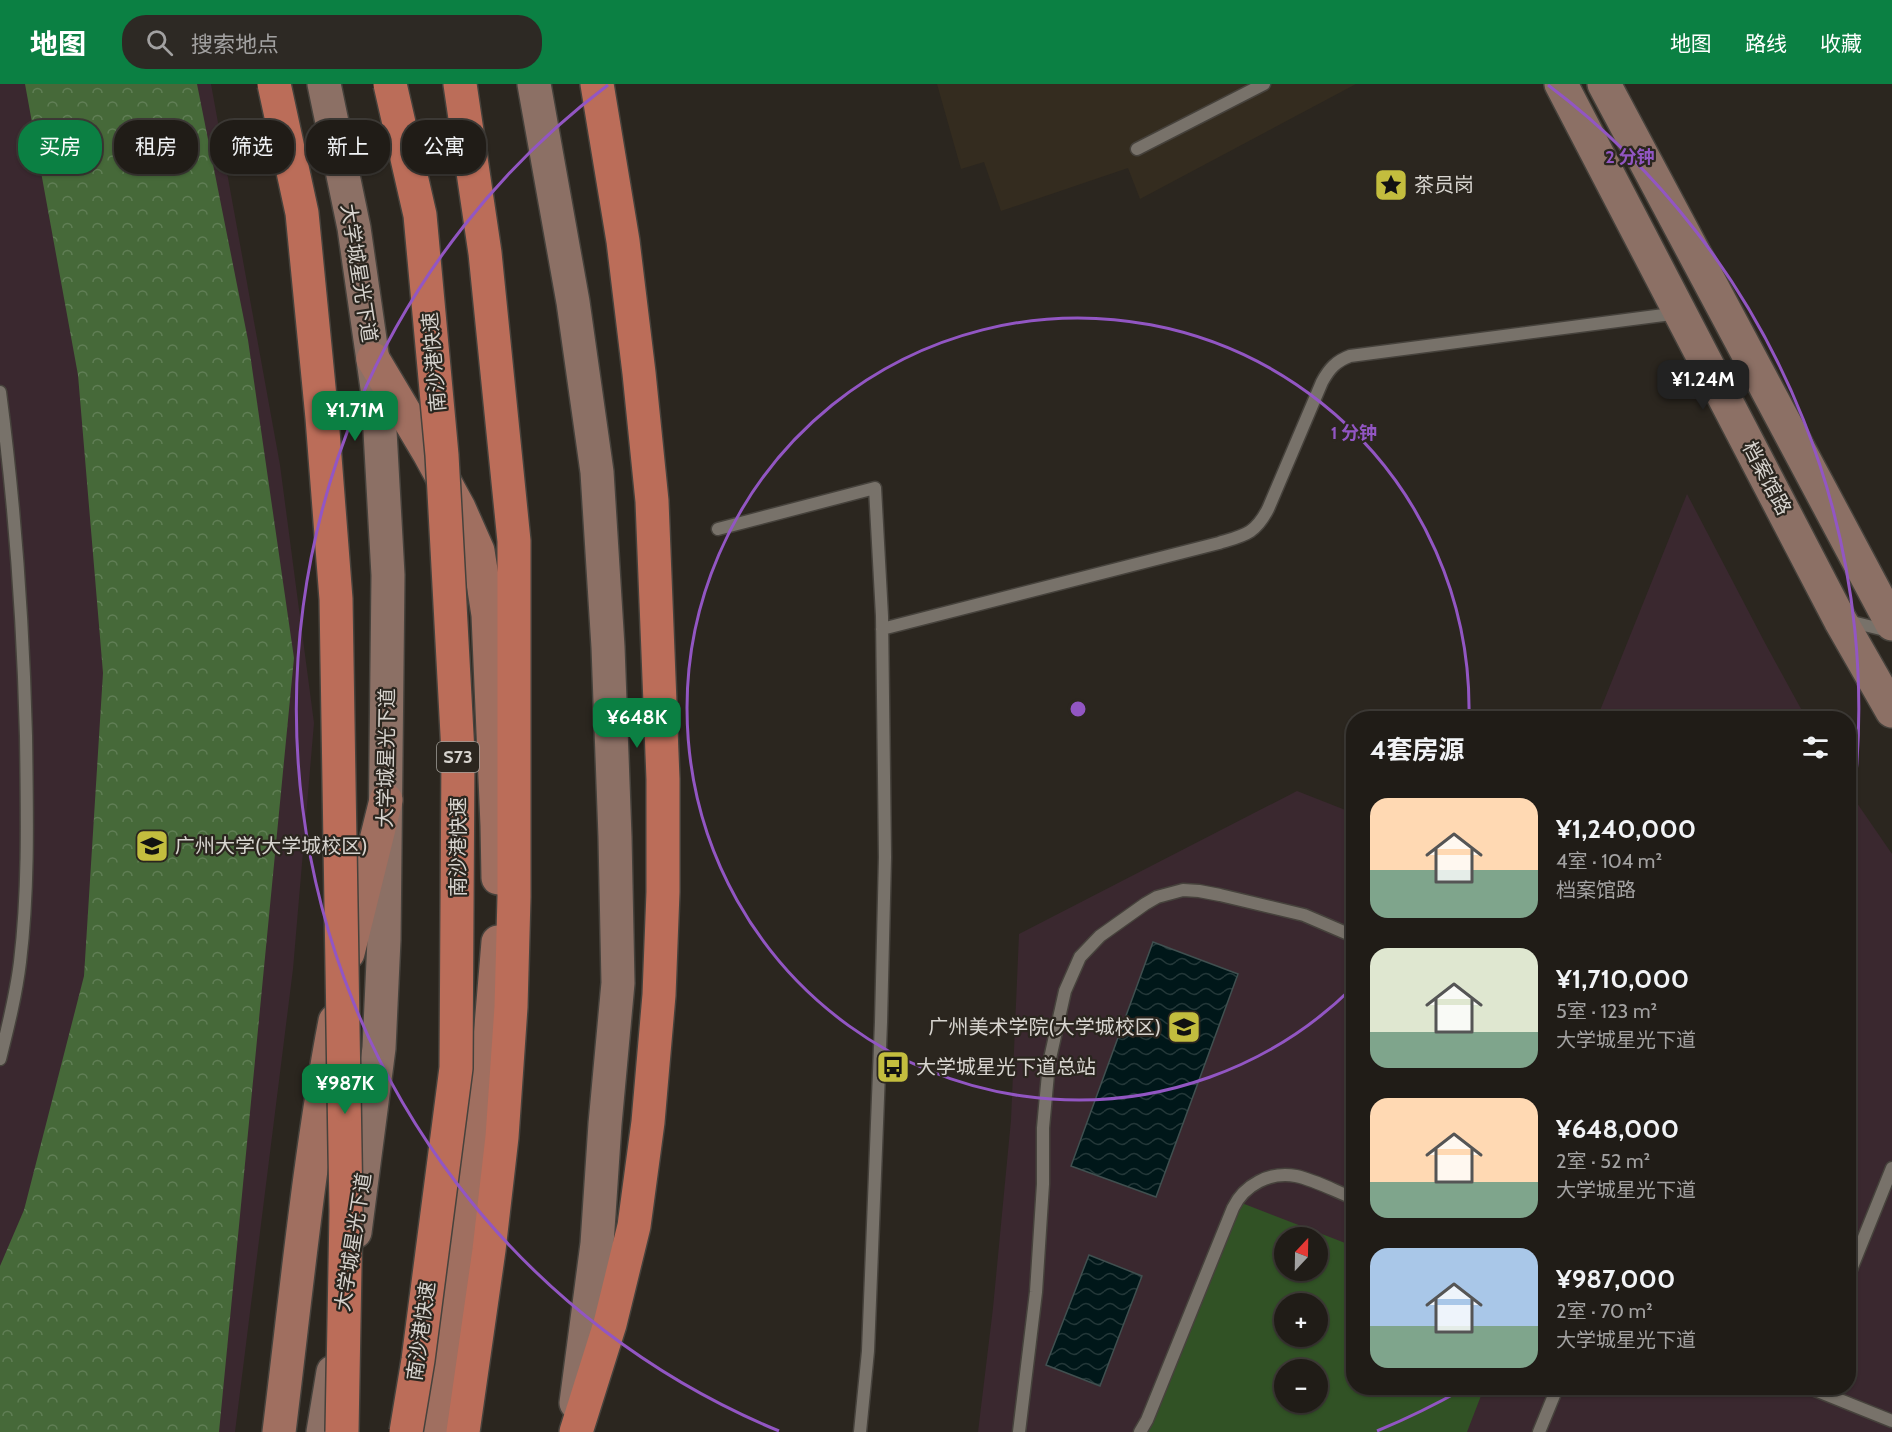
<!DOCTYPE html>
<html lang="zh">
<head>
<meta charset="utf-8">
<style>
	:root { --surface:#201c17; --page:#2d2924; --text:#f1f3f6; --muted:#a2a1a1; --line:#3d3a36; --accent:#0b8043 }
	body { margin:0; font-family:Cabin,"Noto Sans SC",sans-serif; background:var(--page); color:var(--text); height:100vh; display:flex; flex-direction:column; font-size:22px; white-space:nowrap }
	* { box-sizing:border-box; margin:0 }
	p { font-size:20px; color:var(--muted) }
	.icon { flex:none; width:33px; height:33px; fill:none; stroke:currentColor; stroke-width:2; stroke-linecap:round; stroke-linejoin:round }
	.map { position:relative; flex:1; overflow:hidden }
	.drawer { position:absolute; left:1346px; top:627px; width:510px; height:684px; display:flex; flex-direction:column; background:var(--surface); border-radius:24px; box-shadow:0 2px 4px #0004,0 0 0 2px var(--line) }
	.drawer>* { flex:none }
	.guide { position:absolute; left:18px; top:36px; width:570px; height:54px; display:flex; gap:12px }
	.needle { width:39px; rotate:22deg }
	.controls { position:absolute; left:1274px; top:1143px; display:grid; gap:12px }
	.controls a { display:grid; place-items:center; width:54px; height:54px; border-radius:50%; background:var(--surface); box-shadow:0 2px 4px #0004,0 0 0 2px var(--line); font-size:30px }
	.price { position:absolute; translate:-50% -51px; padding:0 14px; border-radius:12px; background:var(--accent); color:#fff; font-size:20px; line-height:39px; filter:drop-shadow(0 2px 3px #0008) }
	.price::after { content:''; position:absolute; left:50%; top:36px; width:18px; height:14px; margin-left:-9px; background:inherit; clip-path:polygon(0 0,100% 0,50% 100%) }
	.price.active { background:#222; color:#fff }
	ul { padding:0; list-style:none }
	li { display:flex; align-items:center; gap:18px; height:150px; padding:0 24px }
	li span { display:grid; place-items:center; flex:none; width:168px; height:120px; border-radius:18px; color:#555 }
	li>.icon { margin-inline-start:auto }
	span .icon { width:72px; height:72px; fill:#fffc; stroke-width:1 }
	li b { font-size:26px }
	h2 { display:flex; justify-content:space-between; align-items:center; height:72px; padding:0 24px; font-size:26px }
	.pill { padding:0 21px; border-radius:24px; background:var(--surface); box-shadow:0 2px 4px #0004,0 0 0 2px var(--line); font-size:21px; line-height:54px }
	.pill.active { background:var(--accent); color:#fff }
	header { display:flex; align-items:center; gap:36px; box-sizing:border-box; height:84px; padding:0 30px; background:var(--accent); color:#fff }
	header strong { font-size:28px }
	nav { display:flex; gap:33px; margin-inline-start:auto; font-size:21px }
	.search { width:420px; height:54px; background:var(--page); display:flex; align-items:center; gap:15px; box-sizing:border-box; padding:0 21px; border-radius:24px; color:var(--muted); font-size:22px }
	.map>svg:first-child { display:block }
	.built { fill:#342c1f }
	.education { fill:#3a282f; fill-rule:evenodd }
	.forest { fill:url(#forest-crowns) }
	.pitch { fill:#315225; fill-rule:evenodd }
	.water { fill:url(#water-waves); stroke:#405050; stroke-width:1.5 }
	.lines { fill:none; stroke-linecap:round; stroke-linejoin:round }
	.service-casing { stroke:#46423c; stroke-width:15 }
	.secondary-casing { stroke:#46423c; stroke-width:36 }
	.primary-casing { stroke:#46423c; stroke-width:36 }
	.motorway-casing { stroke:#46423c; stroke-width:36 }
	.service { stroke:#78726a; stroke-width:12 }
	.secondary { stroke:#8c7065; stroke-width:33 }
	.primary { stroke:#a06f60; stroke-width:33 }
	.motorway { stroke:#bb6d59; stroke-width:33 }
	.motorway-bridge-casing { stroke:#46423c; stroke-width:36; stroke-linecap:butt }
	.motorway-bridge { stroke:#bb6d59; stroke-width:33 }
	.ring { fill:none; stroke:#9256c3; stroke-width:3 }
	.labels { text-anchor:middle; stroke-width:4.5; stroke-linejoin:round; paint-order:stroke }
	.shield { fill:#2b261f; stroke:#a3a09a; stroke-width:1.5 }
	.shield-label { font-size:18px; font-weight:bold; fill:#d7d4cf }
	.poi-label { font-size:20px; fill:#d7d4cf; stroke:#2b261f; text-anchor:start }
	.street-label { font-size:20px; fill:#d7d4cf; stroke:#2b261f }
	.centre { fill:#9256c3; stroke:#2b261f; stroke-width:3 }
	.ring-label { font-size:18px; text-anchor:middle; font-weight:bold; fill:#9256c3; stroke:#2b261f; stroke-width:4.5; stroke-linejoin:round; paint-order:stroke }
</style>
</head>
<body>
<header>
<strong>地图</strong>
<div class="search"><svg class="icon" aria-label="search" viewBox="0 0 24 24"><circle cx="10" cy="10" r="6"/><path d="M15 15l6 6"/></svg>搜索地点</div>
<nav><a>地图</a><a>路线</a><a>收藏</a></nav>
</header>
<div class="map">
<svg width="1892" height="1348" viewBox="0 0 1892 1348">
	<defs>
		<pattern id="forest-crowns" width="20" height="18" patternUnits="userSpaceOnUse" patternTransform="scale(1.5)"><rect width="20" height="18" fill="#466939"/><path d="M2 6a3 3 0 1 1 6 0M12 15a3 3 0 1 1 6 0" fill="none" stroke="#607e55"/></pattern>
		<pattern id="water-waves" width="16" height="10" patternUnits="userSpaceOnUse" patternTransform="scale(1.5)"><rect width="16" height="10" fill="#001719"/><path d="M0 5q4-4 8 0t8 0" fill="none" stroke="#243839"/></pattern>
	</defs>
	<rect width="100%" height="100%" fill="#2b261f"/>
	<path class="built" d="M937,0h419l-216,115 -12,-31 -127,43 -17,-49 -23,7z"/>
	<path class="education" d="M0,0h211l69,381 34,258 -21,246 -58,463h-235z
		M1687,410l78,149 41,75h-209z
		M1848,706l44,64v578h-914l15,-124 18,-188 8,-186 278,-143 56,22v575h495zM1284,1154h33v32h-33zM1284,1220h33v32h-33zM1284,1286h33v32h-33z"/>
	<path class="forest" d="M25,0h172l51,256 46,318 -75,774h-219v-166l24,-56 60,-234 19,-303 -25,-298z"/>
	<path class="pitch" d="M1234,1116l119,46v142h131l-17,44h-324zM1284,1154h33v32h-33zM1284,1220h33v32h-33zM1284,1286h33v32h-33z"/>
	<path class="water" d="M1153,858l85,32 -82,223 -85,-31z
		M1089,1171l53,21 -42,110 -54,-21z"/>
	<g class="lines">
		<defs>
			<path id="service" d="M1137,65l127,-65
				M0,308c15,114 23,229 26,344 1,75 3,151 -6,226 -4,33 -12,65 -20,97
				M718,445l157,-41 7,128 3,241 -4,165 -13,329 -8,81
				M1848,537l41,10
				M882,545l337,-86c26,-8 36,-9 49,-34l54,-127c7,-13 14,-21 28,-26l329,-43
				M1848,1193l44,-109
				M1810,1304l82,33
				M1019,1348l17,-140 7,-108v-56l6,-65 16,-72 15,-34 20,-21 45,-32 12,-7 26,-7 16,1 21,4 84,20 49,21
				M1140,1348l7,-12 86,-212c11,-23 37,-37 63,-32 19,4 39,15 57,22
				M1539,1348l18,-44"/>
			<path id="secondary" d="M324,0l30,144 24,167 10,180 -4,365 -5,108 -24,184
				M534,0l39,218 24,170 11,175 7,190 3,146 -13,141 -8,120 -21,159
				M1561,0l279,536 52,91
				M1604,0l288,540
				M323,1348l10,-60"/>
			<path id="primary" d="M373,275l56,94 30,55 19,43 10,64 9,210 1,53
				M348,869l38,-153
				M279,1348c17,-137 30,-275 56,-411
				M432,1348l25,-146 30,-212 11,-132"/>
			<path id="motorway" d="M460,0l25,169 29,288v356l-3,110 -9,130 -13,113 -26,182
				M576,1348l34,-108 24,-98 14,-104 11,-127 4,-103v-113l-11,-278 -13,-128 -16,-132 -26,-157"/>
		</defs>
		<use href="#service" class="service-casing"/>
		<use href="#secondary" class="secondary-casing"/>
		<use href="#primary" class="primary-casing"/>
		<use href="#motorway" class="motorway-casing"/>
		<use href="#service" class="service"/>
		<use href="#secondary" class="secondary"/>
		<use href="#primary" class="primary"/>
		<use href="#motorway" class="motorway"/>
		<defs>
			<path id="motorway-bridge" d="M274,0l28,129 20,205 14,181 10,612 -4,221
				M390,0l30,131 22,240 16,298 -2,315 -38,292 -12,72"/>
		</defs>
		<use href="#motorway-bridge" class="motorway-bridge-casing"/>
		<use href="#motorway-bridge" class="motorway-bridge"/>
	</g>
	<g class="ring">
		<path d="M1352 904A391 391 0 1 1 1469 632"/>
		<path d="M1463 1305A781 781 0 0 1 1377 1347M779 1347A781 781 0 0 1 608 1M1548 1A781 781 0 0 1 1848 754"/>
	</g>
	<defs>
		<symbol id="sight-square" viewBox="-11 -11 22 22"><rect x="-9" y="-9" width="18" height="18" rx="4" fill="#c3bd3e" stroke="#2b261f"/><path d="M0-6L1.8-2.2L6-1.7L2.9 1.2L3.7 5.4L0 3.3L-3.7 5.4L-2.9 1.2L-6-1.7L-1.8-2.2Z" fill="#111"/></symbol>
		<symbol id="university-square" viewBox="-11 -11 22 22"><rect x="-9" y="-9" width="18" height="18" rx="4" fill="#c3bd3e" stroke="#2b261f"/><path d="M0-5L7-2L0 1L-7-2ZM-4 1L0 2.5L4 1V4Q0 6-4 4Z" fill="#111"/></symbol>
		<symbol id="bus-square" viewBox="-11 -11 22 22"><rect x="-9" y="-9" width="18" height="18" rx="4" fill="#c3bd3e" stroke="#2b261f"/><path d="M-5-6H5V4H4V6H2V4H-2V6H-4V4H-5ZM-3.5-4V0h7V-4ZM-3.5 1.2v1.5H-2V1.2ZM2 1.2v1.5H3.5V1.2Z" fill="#111"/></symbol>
	</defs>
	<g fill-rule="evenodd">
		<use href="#sight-square" x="1372" y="82" width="38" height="38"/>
		<use href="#university-square" x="133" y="743" width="38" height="38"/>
		<use href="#university-square" x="1165" y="924" width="38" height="38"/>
		<use href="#bus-square" x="874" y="964" width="38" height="38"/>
	</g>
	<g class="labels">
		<rect class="shield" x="437" y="658" width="42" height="30" rx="4.5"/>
		<g class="shield-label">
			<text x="458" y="679">S73</text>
		</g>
		<g class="poi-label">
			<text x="1414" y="108">茶员岗</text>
			<text x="175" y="769">广州大学(大学城校区)</text>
			<text x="1161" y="950" text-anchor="end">广州美术学院(大学城校区)</text>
			<text x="916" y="990">大学城星光下道总站</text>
		</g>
		<g class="street-label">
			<text transform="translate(359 189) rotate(81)" y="7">大学城星光下道</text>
			<text transform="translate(434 278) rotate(-95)" y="7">南沙港快速</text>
			<text transform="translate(1767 394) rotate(62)" y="7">档案馆路</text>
			<text transform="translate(386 674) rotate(-89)" y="7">大学城星光下道</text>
			<text transform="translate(458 763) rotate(-90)" y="7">南沙港快速</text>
			<text transform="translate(353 1158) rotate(-81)" y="7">大学城星光下道</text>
			<text transform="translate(421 1247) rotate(-82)" y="7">南沙港快速</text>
		</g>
	</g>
	<circle cx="1078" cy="625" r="9" class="centre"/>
	<g class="ring-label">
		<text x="1630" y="79">2 分钟</text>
		<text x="1354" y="355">1 分钟</text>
	</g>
</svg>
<div class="controls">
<a><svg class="needle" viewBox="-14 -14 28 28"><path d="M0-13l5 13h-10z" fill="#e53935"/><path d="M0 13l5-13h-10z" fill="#a2a1a1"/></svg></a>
<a>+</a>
<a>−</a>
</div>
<b class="price active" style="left:1703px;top:327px">¥1.24M</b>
<b class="price" style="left:355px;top:358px">¥1.71M</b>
<b class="price" style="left:637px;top:665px">¥648K</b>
<b class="price" style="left:345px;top:1031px">¥987K</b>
<div class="guide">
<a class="pill active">买房</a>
<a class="pill">租房</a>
<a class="pill">筛选</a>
<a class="pill">新上</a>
<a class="pill">公寓</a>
</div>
<section class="drawer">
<h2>4套房源<svg class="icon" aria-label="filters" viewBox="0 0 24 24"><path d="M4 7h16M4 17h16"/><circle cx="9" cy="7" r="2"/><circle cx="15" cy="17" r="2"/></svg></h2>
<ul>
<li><span style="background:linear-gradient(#ffd9b3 60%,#7fa58c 0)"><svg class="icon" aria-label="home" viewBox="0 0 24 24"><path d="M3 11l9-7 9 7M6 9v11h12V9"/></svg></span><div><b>¥1,240,000</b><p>4室 · 104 m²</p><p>档案馆路</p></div></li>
<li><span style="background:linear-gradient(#dfe7d0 70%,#7fa58c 0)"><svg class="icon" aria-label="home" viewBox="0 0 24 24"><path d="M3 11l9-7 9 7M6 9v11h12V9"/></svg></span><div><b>¥1,710,000</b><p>5室 · 123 m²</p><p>大学城星光下道</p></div></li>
<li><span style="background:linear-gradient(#ffd9b3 70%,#7fa58c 0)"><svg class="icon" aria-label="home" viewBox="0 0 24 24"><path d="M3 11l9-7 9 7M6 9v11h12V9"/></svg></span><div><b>¥648,000</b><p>2室 · 52 m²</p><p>大学城星光下道</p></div></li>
<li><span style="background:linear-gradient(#a9c7e8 65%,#7fa58c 0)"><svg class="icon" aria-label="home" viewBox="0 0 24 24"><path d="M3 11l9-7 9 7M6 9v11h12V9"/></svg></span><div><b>¥987,000</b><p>2室 · 70 m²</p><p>大学城星光下道</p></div></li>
</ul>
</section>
</div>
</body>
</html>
